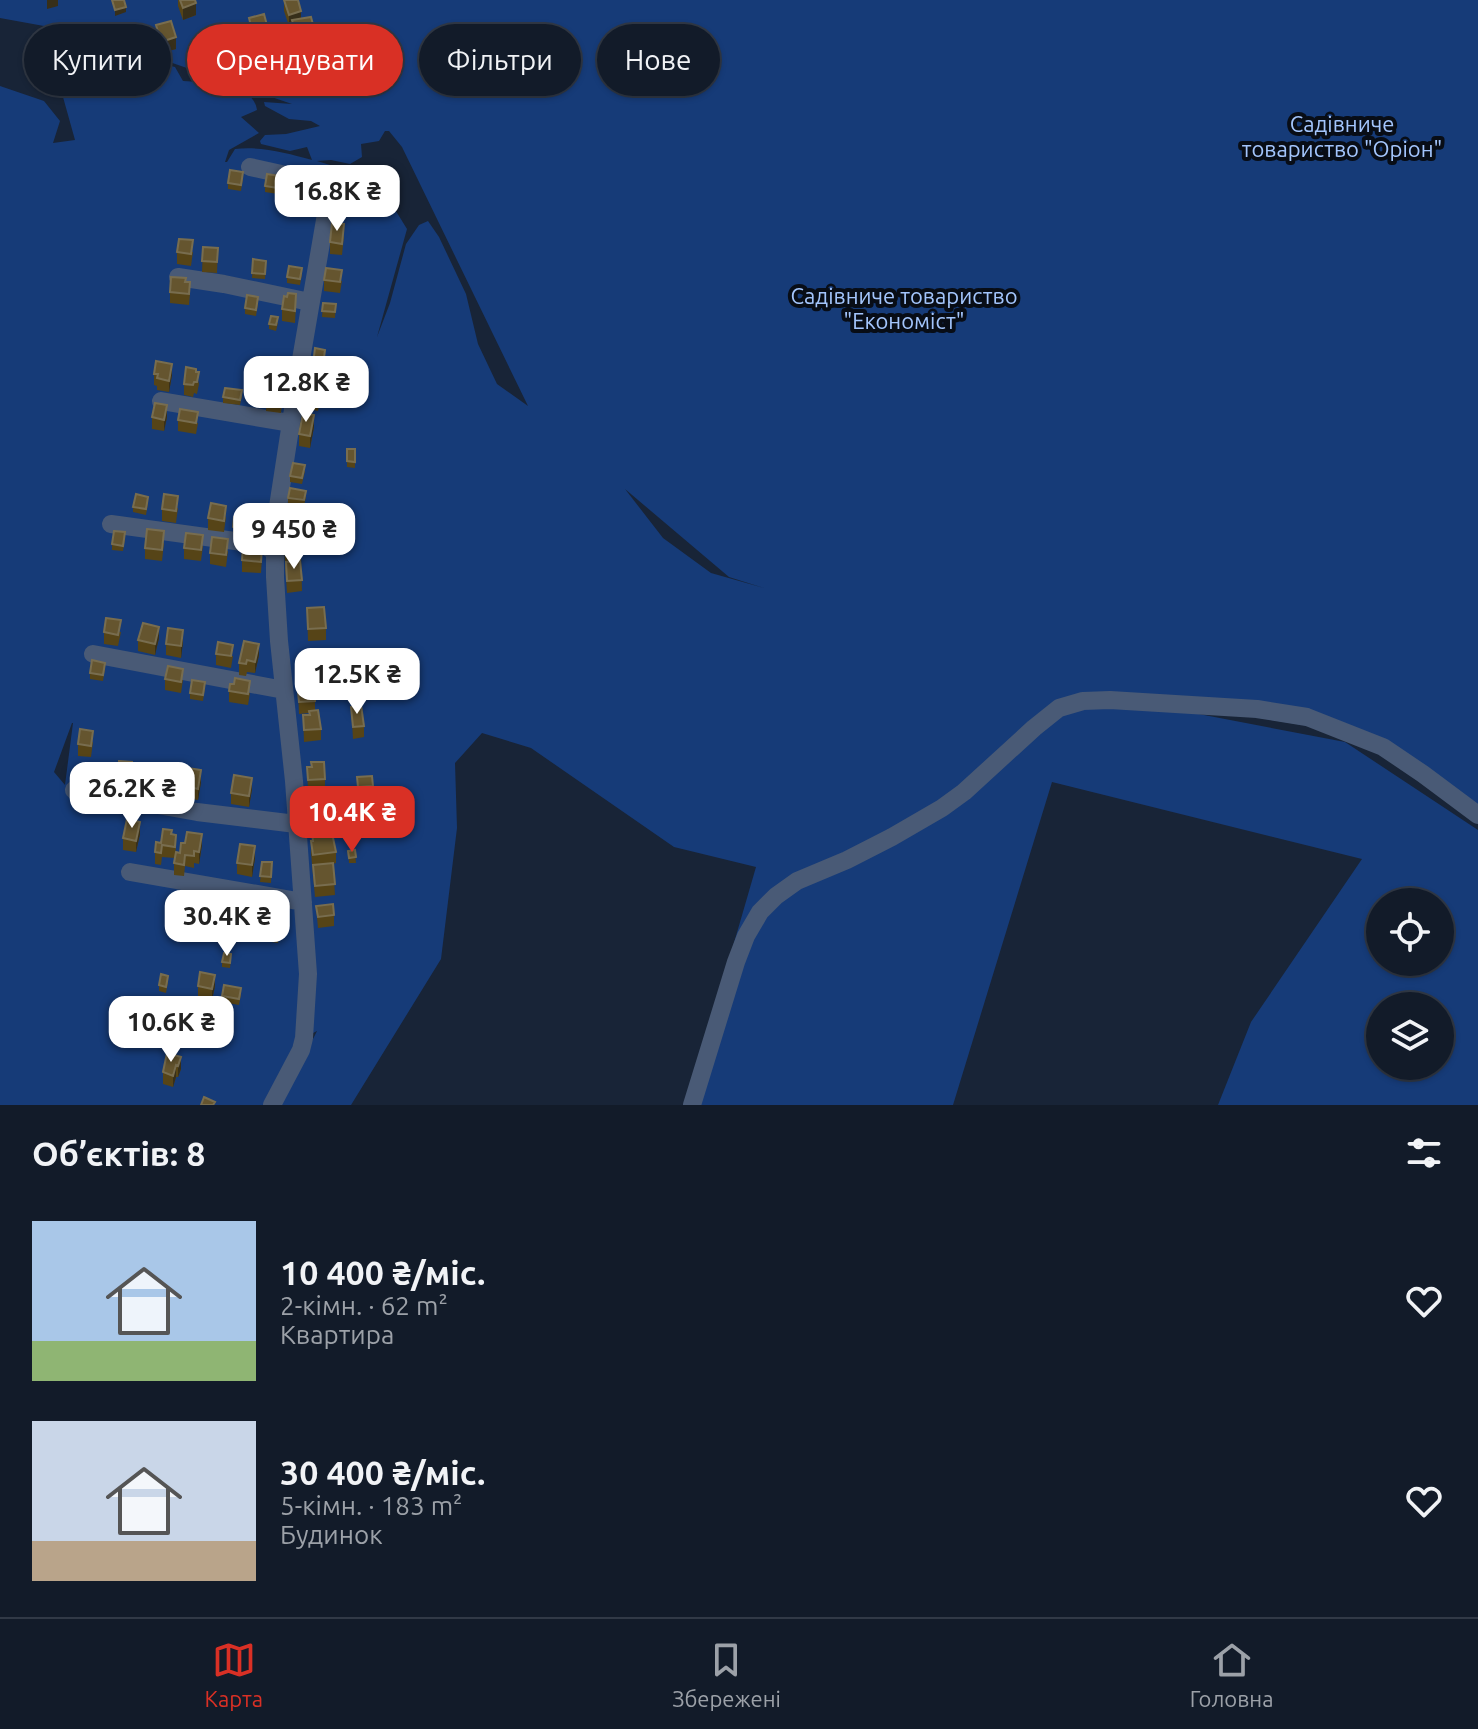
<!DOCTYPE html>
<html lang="uk">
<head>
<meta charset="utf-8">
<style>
	:root { --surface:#121b29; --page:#1f2835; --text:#f1f3f6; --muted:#9ca1a8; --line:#313946; --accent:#d93025 }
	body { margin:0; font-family:Ubuntu,sans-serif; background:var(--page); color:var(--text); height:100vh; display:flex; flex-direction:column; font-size:30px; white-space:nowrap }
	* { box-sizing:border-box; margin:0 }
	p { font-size:26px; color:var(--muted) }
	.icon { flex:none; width:44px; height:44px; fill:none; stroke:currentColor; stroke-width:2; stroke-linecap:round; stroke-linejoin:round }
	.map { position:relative; height:1105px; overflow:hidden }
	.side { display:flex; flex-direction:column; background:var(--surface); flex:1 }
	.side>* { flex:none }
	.guide { position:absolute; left:24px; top:24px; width:800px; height:72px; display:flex; gap:16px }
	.buttons { position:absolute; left:1366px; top:888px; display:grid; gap:16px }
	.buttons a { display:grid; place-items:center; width:88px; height:88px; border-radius:50%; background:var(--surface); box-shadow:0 2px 6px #0004,0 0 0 2px var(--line); font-size:40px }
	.price { position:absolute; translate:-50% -68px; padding:0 18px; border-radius:16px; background:#fff; color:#222; font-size:26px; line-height:52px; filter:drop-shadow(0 2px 4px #0008) }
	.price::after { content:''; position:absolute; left:50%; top:48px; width:24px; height:18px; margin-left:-12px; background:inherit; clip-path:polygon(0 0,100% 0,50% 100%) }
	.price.selected { background:var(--accent); color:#fff }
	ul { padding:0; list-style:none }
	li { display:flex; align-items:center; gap:24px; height:200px; padding:0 32px }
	li span { display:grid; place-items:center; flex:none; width:224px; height:160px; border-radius:0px; color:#555 }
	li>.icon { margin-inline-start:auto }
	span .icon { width:96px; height:96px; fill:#fffc; stroke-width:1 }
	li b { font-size:34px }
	h2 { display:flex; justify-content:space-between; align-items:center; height:96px; padding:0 32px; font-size:34px }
	.tag { padding:0 28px; border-radius:36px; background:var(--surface); box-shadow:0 2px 6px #0004,0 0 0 2px var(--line); font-size:28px; line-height:72px }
	.tag.selected { background:var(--accent); color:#fff }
	.tabs { display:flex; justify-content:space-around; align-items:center; height:112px; border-top:2px solid var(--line); background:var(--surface); font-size:22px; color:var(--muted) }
	.tabs a { display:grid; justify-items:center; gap:4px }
	.tabs .selected { color:var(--accent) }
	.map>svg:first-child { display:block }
	.green { fill:#163b78; fill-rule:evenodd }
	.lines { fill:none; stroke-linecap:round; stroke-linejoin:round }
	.minor { stroke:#495a76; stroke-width:18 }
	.wall { fill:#564417 }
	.shaded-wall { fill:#372f1a }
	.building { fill:#65552f; stroke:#786d4f; stroke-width:2 }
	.labels { text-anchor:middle; stroke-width:8; stroke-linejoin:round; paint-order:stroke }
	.park-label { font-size:22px; fill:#a3c5fc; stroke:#080d16 }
</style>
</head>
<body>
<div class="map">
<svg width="1478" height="1105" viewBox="0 0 1478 1105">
	<rect width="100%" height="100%" fill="#182437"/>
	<path class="green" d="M0,0h1478v817l-119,-83 -200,-32 -54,-10 31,10 209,40 133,88v275h-260l33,-83 111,-163 -310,-77 -99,323h-266l69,-238 -82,-20 -143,-99 -49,-15 -27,30 2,65 -16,131 -90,146h-71l37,-74 -6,3 -35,71h-276v-1019l44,15 16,20 -7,22 22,-3 -19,-68 29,-28 90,23 8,14c22,2 70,0 74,29l-16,7 18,16 -30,17 -4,12h2l8,-13c26,-3 52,4 77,11l-5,-13 -17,4 -29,-7 -1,-3 5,-6 21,-1 34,-8 -9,-5 -22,-2 -24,-13 -1,-4 28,2 -204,-70 -88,-16zM385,131h4l13,16 126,259 -31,-22 -19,-40 -12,-50 -27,-57 -11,-16 -9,4 -13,19 -16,59 -13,34 30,-108 -21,-34 -42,-10 -2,-7 1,-9 -26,-8 14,-1 19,4 12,-7 -1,-13 18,-3zM625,489l104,88 35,11 -53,-15 -48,-35zM72,723h1l-8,62 -11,-13zM1380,902h60v60h-60zM1380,1006h60v60h-60z"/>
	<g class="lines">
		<path class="minor" d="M250,167l81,18 -33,192 -23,149v51l4,64 15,140 14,193 -4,64 -3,12 -29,55
			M178,277l46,7 81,17
			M161,401l129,22
			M111,524l153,21 10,6
			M93,654l191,36
			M74,790l123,22 99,12
			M130,872l173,30
			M692,1105l44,-143 10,-26 14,-24 16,-16 21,-15 50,-21 45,-23 50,-29 22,-16 70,-64 25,-20 24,-7 27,-1 147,9 50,8 76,30 40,27 55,41"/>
	</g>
	<path class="wall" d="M178,0h17l1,15 -13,5 -5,-14z
		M284,0l17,18 15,30 -18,4 -6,-21v-6l-3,1 -5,-15z
		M249,18l19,23 -15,4 -4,-15z
		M156,25l20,24 -15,4 -5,-17z
		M235,53l17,23 -14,3 -3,-15z
		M303,66l18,20 -14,5 -4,-13z
		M243,178l-2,13 -13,-2v-6z
		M280,182l-2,12 -13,-2v-6z
		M320,187l-3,16 -14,-3v-12z
		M358,194l-3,19 -15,-3v-12z
		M344,236l-2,19 -12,-1v-12z
		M203,247l15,1 -1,25 -15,-1z
		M177,252h16l-2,14 -14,-2z
		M253,259l13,8 -1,12 -13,-1z
		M302,274l-2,11 -13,-2v-6z
		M324,280l18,1 -2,12 -16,-2z
		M185,282l5,12 -1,11 -19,-2v-11z
		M258,303l-2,13 -11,-2v-6z
		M323,303l13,1 -1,14 -13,-1z
		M296,306l-1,17 -13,-2v-12z
		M278,323l-2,8 -7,-2v-5z
		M325,356l-2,15 -10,-1v-6z
		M196,372l3,12 -2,10 -3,-1 -1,4 -9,-2v-11z
		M154,374l18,1 -3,17 -12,-2v-4l-3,-1z
		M242,396l-2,9 -17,-2v-6z
		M267,396l15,7 -1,10 -15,-2z
		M320,400l-2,11 -10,-2v-5z
		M152,417h15l-3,14 -12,-2z
		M178,420l20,3 -2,11 -18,-3z
		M314,427l-4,21 -11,-2v-12z
		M347,449h8v19l-8,-1z
		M305,471l-3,13 -12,-2v-6z
		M306,497l-2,9 -16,-3v-5z
		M148,503l-2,12 -13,-3v-5z
		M178,508l-2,15 -14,-2v-12z
		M226,517l-2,15 -16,-2v-12z
		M251,524l-2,11 -16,-2v-6z
		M342,524h6v19h-6z
		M283,533l18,20 1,38 -15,2z
		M125,538l-2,13 -11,-1v-6z
		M164,543l-2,18 -17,-2v-11z
		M203,546l-2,15 -17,-2v-11z
		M228,551l-2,16 -16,-3v-11z
		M262,559l-1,14 -19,-1v-12z
		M307,608l19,20v12l-18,1z
		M104,632h17l-3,14 -14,-2z
		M159,638l-4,17 -17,-4v-11z
		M183,642l-2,16 -15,-3v-11z
		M216,654l17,2 -2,12 -15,-3z
		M259,655l-4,18 -8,-1 -1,4 -7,-1v-12z
		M105,668l-2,13 -13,-2v-6z
		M165,679l18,1 -2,13 -16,-3z
		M205,687l-2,14 -13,-2v-6z
		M315,690v20l6,19v11l-17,2 -1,-27h7l-1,-2 -10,1 -1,-22z
		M229,691l21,2 -2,12 -19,-3z
		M351,707l13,19v11l-11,2z
		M93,742l-2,15 -13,-1v-12z
		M307,767l18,12v10l7,-1 1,32 -10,1 -1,-9h-5l-1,-21h-8z
		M132,774l-1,14 -13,-1v-12z
		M372,776l1,15 -15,2 -1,-16z
		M178,781l-1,14 -17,-1v-11z
		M201,782l-3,18 -13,-2v-12z
		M252,789l-3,18 -18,-3v-11z
		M312,833l10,1 14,18v11l-3,1 2,31 -20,2 -4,-44z
		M140,834l-4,18 -13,-2v-12z
		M172,835l4,12 -1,11 -13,-1 -1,8 -6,-1v-12l6,-9z
		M202,845l-3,19 -5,-1v5l-9,-2 -1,10 -10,-1v-12l6,-10z
		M355,850l1,13h-7l-1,-12z
		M255,858l-3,19 -15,-3v-11z
		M262,862h10l-1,21 -11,-1z
		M316,906l18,9v11l-16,2z
		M195,910l-3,22 -23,-3v-12z
		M214,915l-1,15 -15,-2v-11z
		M259,923l-3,19 -18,-2v-12z
		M280,927l-2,16 -13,-2v-12z
		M231,959l-1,9 -8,-1v-5z
		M168,982l-2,11 -7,-2v-6z
		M198,986h17l-3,14 -14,-2z
		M241,994l-2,11 -17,-3v-6z
		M193,1021l17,2 -2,13 -15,-3z
		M167,1053l14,16 -3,8h-2l-3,10 -10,-3v-12z"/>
	<path class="shaded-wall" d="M47,0h11v6l-11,3z
		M196,3v12l-13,5v-12z
		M126,7v5l-11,4v-6z
		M301,11v11l-9,-2v5l-3,1v-11z
		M268,29v12l-15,4v-11z
		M316,36v12l-18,4v-11z
		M176,37v12l-15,4v-11z
		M252,65v11l-14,3v-11z
		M321,74v12l-14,5v-12z
		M320,175v12l-3,16v-12z
		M358,183v11l-3,19v-12z
		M172,364v11l-3,17v-11z
		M167,405v12l-3,14v-11z
		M314,415v12l-4,21v-12z
		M159,627v11l-4,17v-11z
		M183,630v12l-2,16v-12z
		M259,644v11l-4,18v-11z
		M201,770v12l-3,18v-11z
		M252,778v11l-3,18v-11z
		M140,822v12l-4,18v-11z
		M202,834v11l-3,19v-12z
		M255,846v12l-3,19v-12z
		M195,899v11l-3,22v-12z
		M259,912v11l-3,19v-11z
		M215,975v11l-3,14v-11z
		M181,1057v12l-3,8v-11z
		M176,1065v12l-3,10v-11z"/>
	<path class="building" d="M112,0h12l2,7 -11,3z
		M180,0h15l1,3 -13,5z
		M284,0h14l3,11 -12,4z
		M264,14l4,15 -15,5 -4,-16z
		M311,17l5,19 -18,5 -6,-21z
		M171,21l5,16 -15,5 -5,-17z
		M248,50l4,15 -14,3 -3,-15z
		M317,61l4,13 -14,5 -4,-13z
		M230,170l13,2 -2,13 -13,-2z
		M306,173l14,2 -3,16 -14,-3z
		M267,174l13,2 -2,12 -13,-2z
		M349,181l9,2 -3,18 -15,-3 2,-13 6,1z
		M332,223l12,1 -2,20 -12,-2z
		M179,239l14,1 -2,14 -14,-2z
		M203,247l15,1 -1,14 -15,-1z
		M253,259l13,2 -1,13 -13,-1z
		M289,266l13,2 -2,11 -13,-2z
		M326,268l16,2 -2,12 -16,-2z
		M171,277l15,1 -1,4h5l-1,12 -19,-2z
		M288,293l8,1 -1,17 -13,-2 2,-13 3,1z
		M247,295l11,2 -2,13 -11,-2z
		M323,303l13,1 -1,8 -13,-1z
		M271,316l7,1 -2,8 -7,-1z
		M315,348l10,2 -2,15 -10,-1z
		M156,361l16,3 -3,17 -12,-3 1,-4h-4z
		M186,367l10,2v3h3l-2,10h-3l-1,3 -9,-1z
		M225,388l17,2 -2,10 -17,-3z
		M310,393l10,1 -2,12 -10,-2z
		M267,396l15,1 -1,10 -15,-2z
		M155,403l12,2 -3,15 -12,-3z
		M180,409l18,3 -2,11 -18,-3z
		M303,413l11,2 -4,21 -11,-2z
		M347,449h8v13l-8,-1z
		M293,463l12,2 -3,13 -12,-2z
		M290,488l16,3 -2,9 -16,-2z
		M136,494l12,3 -2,12 -13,-2z
		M164,494l14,2 -2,15 -14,-2z
		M211,503l15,3 -2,15 -16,-3z
		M234,517l17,1 -2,11 -16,-2z
		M342,524h6v13h-6z
		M147,529l17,2 -2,19 -17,-2z
		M114,531l11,1 -2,14 -11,-2z
		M299,532l2,21 -15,2 -3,-22z
		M186,533l17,2 -2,15 -17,-2z
		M212,537l16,2 -2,16 -16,-2z
		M243,546l19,2 -1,14 -19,-2z
		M300,561l2,19 -15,1 -1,-19z
		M324,607l2,21 -18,1 -1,-21z
		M106,618l15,2 -3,15 -14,-3z
		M143,623l16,4 -4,17 -17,-4z
		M168,628l15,2 -2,16 -15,-2z
		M244,641l15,3 -4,18 -8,-2 -1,4 -7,-1z
		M218,642l15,3 -2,11 -15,-2z
		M92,660l13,3 -2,12 -13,-2z
		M168,666l15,3 -2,13 -16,-3z
		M235,678l15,3 -2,13 -19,-3 1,-7h4z
		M192,680l13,2 -2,13 -13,-2z
		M300,687h13v4l2,-1v11l-16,1 -1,-10 3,-1z
		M361,705l3,21 -11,1 -2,-20z
		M318,710l3,19 -17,1 -1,-15h7l-1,-4z
		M80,729l13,2 -2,15 -13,-2z
		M119,761l13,1 -1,15 -13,-2z
		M311,762h13l1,17 -17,1 -1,-13h5z
		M161,768l17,2 -1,14 -17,-1z
		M188,768l13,2 -3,19 -13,-3z
		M234,775l18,3 -3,18 -18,-3z
		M372,776l1,10 -15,1 -1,-10z
		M332,788l1,21 -10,1 -1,-10h-5l-1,-10z
		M127,819l13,3 -4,19 -13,-3z
		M163,829l9,1 -1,4 5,1 -1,12 -13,-2 -1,8 -6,-1 1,-10 5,1z
		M322,831v3l10,-1 4,19 -23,3 -2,-14h2l-1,-8z
		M187,832l15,2 -3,18 -5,-1v5l-9,-1 -1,10 -10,-2 2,-11 4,1 1,-10h4z
		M240,844l15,2 -3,19 -15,-2z
		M355,850l1,7 -7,1 -1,-7z
		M262,862h10l-1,15 -11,-1z
		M333,863l2,21 -20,2 -2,-21z
		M172,896l23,3 -3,21 -23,-3z
		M200,903l14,1 -1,14 -15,-1z
		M333,904l1,11 -16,2 -2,-11z
		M241,909l18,3 -3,19 -18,-3z
		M267,914l13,2 -2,15 -13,-2z
		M224,953l7,1 -1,9 -8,-1z
		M200,972l15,3 -3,14 -14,-3z
		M161,974l7,2 -2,11 -7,-2z
		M224,985l17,3 -2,11 -17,-3z
		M195,1009l15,3 -2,12 -15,-3z
		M167,1053l14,4 -3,9 -2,-1 -3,11 -10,-4z
		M204,1097l11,5 -2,3h-12z"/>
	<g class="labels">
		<g class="park-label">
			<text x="1342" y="132">Садівниче<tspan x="1342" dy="25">товариство "Оріон"</tspan></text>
			<text x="904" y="304">Садівниче товариство<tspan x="904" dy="25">"Економіст"</tspan></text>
		</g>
	</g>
</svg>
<div class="buttons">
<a><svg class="icon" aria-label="locate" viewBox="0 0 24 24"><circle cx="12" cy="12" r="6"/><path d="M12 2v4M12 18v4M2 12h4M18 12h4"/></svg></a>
<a><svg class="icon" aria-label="layers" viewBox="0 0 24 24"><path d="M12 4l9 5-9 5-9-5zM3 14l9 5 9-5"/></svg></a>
</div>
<b class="price" style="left:337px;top:233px">16.8K ₴</b>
<b class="price" style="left:306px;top:424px">12.8K ₴</b>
<b class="price" style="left:294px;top:571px">9 450 ₴</b>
<b class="price" style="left:357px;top:716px">12.5K ₴</b>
<b class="price" style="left:132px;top:830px">26.2K ₴</b>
<b class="price selected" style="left:352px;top:854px">10.4K ₴</b>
<b class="price" style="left:227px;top:958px">30.4K ₴</b>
<b class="price" style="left:171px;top:1064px">10.6K ₴</b>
<div class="guide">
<a class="tag">Купити</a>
<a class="tag selected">Орендувати</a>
<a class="tag">Фільтри</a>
<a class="tag">Нове</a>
</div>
</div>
<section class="side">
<h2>Об’єктів: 8<svg class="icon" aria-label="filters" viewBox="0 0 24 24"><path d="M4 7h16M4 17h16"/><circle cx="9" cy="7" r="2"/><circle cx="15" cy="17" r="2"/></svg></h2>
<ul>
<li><span style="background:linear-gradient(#a9c7e8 75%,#8fb573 0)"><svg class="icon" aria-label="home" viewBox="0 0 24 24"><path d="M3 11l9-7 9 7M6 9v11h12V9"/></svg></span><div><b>10 400 ₴/міс.</b><p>2-кімн. · 62 m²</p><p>Квартира</p></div><svg class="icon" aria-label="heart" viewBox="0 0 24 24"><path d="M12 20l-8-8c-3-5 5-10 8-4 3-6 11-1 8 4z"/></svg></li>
<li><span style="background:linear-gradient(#c9d6e8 75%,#b9a48a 0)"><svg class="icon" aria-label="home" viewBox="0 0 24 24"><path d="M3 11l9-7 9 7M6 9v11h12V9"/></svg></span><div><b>30 400 ₴/міс.</b><p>5-кімн. · 183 m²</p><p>Будинок</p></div><svg class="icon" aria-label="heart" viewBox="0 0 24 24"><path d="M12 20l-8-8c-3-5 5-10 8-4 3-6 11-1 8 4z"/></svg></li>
</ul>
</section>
<nav class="tabs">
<a class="selected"><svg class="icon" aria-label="map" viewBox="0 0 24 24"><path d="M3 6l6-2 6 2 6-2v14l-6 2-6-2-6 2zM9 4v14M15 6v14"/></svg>Карта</a>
<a><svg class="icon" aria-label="saved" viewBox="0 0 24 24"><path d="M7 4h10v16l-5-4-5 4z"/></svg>Збережені</a>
<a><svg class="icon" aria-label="home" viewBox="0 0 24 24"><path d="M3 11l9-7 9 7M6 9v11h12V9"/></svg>Головна</a>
</nav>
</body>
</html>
